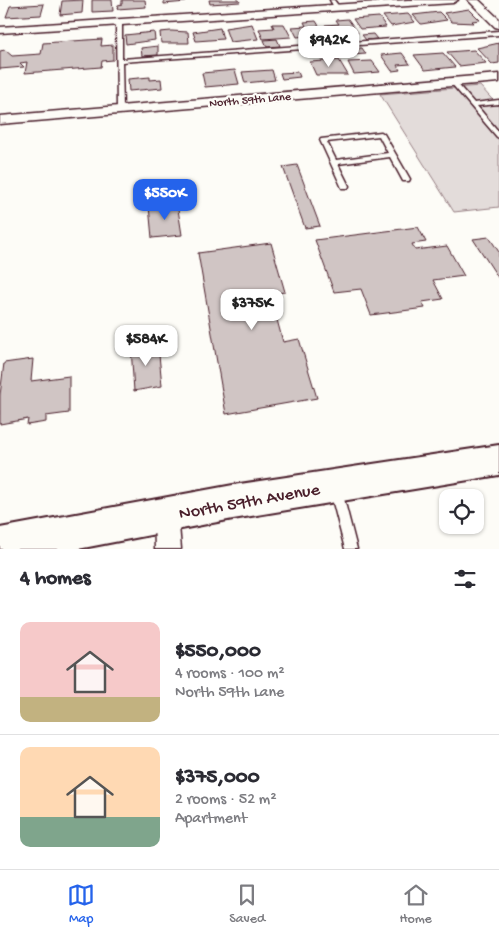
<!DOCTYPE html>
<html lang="en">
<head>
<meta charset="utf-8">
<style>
	:root { --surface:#fff; --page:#f7f7f7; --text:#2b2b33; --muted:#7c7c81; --line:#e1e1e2; --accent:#2563eb }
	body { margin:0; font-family:"Gochi Hand",sans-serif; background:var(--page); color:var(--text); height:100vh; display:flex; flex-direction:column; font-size:19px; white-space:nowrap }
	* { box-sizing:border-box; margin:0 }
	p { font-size:16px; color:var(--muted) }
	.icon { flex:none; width:28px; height:28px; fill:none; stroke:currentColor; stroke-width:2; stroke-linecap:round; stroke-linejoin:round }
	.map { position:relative; height:549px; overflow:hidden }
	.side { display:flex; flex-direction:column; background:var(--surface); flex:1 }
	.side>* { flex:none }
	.tools { position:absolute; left:439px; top:489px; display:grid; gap:10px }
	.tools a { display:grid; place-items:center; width:45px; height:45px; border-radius:10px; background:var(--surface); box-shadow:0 1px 4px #0004; font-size:25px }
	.price { position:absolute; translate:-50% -42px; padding:0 11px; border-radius:10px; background:#fff; color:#222; font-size:16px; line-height:32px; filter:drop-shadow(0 1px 2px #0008) }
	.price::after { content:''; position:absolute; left:50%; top:30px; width:15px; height:11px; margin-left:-8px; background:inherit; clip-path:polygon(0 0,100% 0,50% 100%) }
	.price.current { background:var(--accent); color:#fff }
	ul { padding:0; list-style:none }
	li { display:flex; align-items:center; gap:15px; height:125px; padding:0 20px }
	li+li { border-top:1px solid var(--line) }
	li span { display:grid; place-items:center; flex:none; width:140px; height:100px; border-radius:10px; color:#555 }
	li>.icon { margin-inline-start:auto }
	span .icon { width:60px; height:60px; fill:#fffc; stroke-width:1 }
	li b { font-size:21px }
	h2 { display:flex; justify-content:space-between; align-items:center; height:60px; padding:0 20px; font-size:21px }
	.menu { display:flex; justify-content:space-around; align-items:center; height:70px; border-top:1px solid var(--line); background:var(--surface); font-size:14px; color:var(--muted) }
	.menu a { display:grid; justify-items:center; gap:2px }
	.menu .current { color:var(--accent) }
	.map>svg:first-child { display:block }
	.green { fill:#e3dcda; stroke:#967e82 }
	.building { fill:#d0c5c4; stroke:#4a1f2b }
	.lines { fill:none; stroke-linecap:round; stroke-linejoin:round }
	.lane-casing { stroke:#4a1f2b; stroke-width:3 }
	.street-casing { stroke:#4a1f2b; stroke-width:3 }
	.secondary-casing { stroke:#4a1f2b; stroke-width:4 }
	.lane { fill:#fdfcf7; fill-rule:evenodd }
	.street { fill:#fdfcf7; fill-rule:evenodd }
	.secondary { fill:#fdfcf7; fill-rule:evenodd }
	.labels { text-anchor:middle; stroke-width:4.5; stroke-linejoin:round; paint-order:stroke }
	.far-street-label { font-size:12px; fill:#4a1f2b; stroke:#fdfcf7 }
	.near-street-label { font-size:18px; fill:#4a1f2b; stroke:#fdfcf7 }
</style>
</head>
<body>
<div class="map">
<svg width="499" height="549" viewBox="0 0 499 549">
	<rect width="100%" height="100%" fill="#fdfcf7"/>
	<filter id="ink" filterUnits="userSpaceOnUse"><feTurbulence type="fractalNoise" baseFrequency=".02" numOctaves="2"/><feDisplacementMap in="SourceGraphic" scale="10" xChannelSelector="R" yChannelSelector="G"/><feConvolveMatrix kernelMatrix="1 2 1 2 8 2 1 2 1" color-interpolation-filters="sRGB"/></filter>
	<g filter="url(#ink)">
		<path class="green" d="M480,86l19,21v100l-45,5 -74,-118z"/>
		<path class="building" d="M83,0l-1,13 -22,2 2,-14z
			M92,0h20l1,11 -21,1z
			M122,0h23l1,7 -29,2 1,-4 4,-1z
			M164,0h22v2l-22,2z
			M209,0h30l1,2 -30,2z
			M44,4l-3,11 -35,2 4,-11z
			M469,9l11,11 -8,1 2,2 -22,-1 -8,-9z
			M439,12l8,8 -26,4 -8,-9z
			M408,14l7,8 -24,4 -8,-10z
			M379,17l7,10 -26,2 -7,-10z
			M348,19l10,14 -27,2 -6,-10 14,-1 -3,-4z
			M316,21l8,13 -27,3 -5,-10 14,-1 -2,-4z
			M252,24l6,15 -28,3 -5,-14z
			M272,24h12l7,13 -28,2 -4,-10 15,-1z
			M220,28l3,11 -27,2 -3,-9z
			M171,31l17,1 1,11h-28l-1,-11z
			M154,32l1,8 -29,4 -1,-9z
			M373,34l4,5 -11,1 -4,-5z
			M102,39l-1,7 12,-1v15l-11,1 -1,6 -76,6 2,-11 -7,1 4,4 -24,2v-18l5,-1 7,6 29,-2 2,-11z
			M277,39l3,7 -13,1 -3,-7z
			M499,43v20l-7,1 -15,-16z
			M158,46v9l-16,1 -1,-8z
			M362,48l4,6 -15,1 -3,-6z
			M474,50l12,13 -27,3 -12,-14z
			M402,53l8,11 -13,1 3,5 -8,1 -11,-16z
			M443,53l12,14 -30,3 -11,-15z
			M339,60l9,15h-32l-6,-13z
			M372,61l8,11 -26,2 -6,-12z
			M235,70l4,14 -34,3 -3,-14z
			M272,70l3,10 -30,3 -3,-11z
			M298,72l2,5 -18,2 -2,-6z
			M150,77v3l11,-1 1,9 -33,3 -1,-12z
			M297,165l23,61 -15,2 -22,-61z
			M177,203l5,32 -30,3 -3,-32z
			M418,227l8,15 -14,2 3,6 32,-4 17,30 -31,4 10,19 -21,3 3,6 -54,7 -10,-26 -27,3 -19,-52z
			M489,237l10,15v27l-26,-40z
			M271,243l14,49 -15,2 13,48 16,-3 18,59 -91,16 -28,-161z
			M158,344l4,42 -28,5 -3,-43z
			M33,359l-2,22 38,-5v37l-23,3v6l-19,3 1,-6 -28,5v-29l4,-32z"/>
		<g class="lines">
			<defs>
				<path id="lane" d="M330,0h4l6,8 -1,1h-4z
					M119,20l3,2v37l377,-28v4l-377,27 1,48 -3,2 -3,-2 -1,-88z
					M451,81h4l19,22 25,-3v4l-22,2 22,26v6l-2,-1 -46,-54z
					M381,132l3,2 26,45 -1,2h-6l-13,-24 -52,7 11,22 -1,2h-6l-22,-48 1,-1zM379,136l9,17 -52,7 -9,-18z
					M336,485l4,2 2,4 15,58h-12l-15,-58 2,-4z"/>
				<path id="street" d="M408,0h50l-5,3 -453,30v-6z
					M468,0h11l20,19v9l-4,-1z
					M499,74v8l-499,42v-8z
					M166,502l9,3 3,9 3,35h-26l-1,-35 3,-9z"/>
				<path id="secondary" d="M499,445v30l-266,44 -155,30h-78v-21l233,-43z"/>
			</defs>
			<use href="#lane" class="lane-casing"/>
			<use href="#street" class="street-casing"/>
			<use href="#secondary" class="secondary-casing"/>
			<use href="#lane" class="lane"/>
			<use href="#street" class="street"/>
			<use href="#secondary" class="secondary"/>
		</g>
	</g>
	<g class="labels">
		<g class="far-street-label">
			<text transform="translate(250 99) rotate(-5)" y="4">North 59th Lane</text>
		</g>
		<g class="near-street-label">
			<text transform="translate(249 500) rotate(-10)" y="6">North 59th Avenue</text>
		</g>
	</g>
</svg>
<div class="tools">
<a><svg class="icon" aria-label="locate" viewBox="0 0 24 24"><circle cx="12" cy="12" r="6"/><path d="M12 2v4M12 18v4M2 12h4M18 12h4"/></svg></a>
</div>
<b class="price" style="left:329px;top:68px">$942K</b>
<b class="price current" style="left:165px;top:221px">$550K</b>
<b class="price" style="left:252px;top:331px">$375K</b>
<b class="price" style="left:146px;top:367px">$584K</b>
</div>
<section class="side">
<h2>4 homes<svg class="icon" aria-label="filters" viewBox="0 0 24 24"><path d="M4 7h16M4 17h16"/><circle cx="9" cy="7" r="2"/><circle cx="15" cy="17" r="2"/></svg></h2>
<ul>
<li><span style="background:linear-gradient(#f6c9c9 75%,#c2b280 0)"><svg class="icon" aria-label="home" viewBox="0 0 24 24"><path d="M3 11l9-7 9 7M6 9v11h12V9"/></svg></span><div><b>$550,000</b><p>4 rooms · 100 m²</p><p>North 59th Lane</p></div></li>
<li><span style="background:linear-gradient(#ffd9b3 70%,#7fa58c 0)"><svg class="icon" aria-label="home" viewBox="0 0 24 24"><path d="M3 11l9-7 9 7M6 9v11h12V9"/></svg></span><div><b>$375,000</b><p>2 rooms · 52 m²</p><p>Apartment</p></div></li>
</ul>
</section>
<nav class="menu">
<a class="current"><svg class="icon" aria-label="map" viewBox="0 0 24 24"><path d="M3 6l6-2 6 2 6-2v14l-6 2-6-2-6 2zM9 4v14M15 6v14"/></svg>Map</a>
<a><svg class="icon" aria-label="saved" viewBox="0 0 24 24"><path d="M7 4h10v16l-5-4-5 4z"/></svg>Saved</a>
<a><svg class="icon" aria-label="home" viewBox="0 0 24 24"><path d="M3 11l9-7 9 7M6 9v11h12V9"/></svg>Home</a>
</nav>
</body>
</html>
